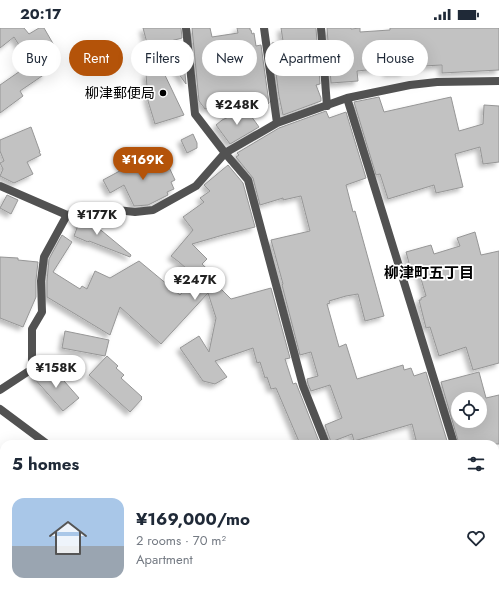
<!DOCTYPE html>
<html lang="en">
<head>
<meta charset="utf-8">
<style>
	:root { --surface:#fff; --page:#f6f6f7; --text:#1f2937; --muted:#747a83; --line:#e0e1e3; --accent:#b45309 }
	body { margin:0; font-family:Jost,"Noto Sans JP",sans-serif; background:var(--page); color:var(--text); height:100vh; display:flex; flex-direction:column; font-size:15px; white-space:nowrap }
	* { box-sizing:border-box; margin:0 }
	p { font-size:13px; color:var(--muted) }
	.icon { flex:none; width:22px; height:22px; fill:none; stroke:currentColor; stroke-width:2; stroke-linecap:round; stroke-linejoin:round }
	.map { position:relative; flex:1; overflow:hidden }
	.details { position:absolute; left:0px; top:412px; width:499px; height:156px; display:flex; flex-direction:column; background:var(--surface); border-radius:12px 12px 0 0; box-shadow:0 4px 16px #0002 }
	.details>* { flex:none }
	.top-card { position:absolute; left:12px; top:12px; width:475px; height:36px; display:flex; gap:8px }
	.buttons { position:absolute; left:451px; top:364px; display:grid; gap:8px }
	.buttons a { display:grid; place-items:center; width:36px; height:36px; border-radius:50%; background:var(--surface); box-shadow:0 4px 16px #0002; font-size:20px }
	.price { position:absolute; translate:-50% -34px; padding:0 9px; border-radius:14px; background:#fff; color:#222; font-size:13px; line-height:26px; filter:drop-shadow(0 1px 2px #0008) }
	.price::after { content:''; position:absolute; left:50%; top:24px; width:12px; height:9px; margin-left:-6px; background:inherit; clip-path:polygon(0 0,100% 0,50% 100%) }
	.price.selected { background:var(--accent); color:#fff }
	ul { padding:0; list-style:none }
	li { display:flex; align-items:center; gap:12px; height:100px; padding:0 12px }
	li+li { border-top:1px solid var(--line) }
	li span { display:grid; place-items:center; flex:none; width:112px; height:80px; border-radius:12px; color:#555 }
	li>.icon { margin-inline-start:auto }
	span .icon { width:48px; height:48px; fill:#fffc; stroke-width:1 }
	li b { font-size:17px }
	h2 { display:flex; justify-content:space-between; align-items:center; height:48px; padding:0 12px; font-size:17px }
	.chip { padding:0 14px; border-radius:18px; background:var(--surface); box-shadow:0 4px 16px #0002; font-size:14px; line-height:36px }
	.chip.selected { background:var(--accent); color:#fff }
	.status { display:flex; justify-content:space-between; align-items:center; height:28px; padding:0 20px; background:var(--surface); direction:ltr }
	.status svg { height:11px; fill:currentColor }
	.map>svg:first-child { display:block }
	.building { fill:#c2c2c2; stroke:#969696; fill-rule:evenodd; filter:url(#shadow) }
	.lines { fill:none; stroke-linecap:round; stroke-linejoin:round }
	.street { stroke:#525252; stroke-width:8 }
	.poi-dot { fill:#000; stroke:#fff; stroke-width:1.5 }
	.labels { text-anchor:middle; stroke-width:3.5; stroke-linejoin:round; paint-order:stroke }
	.poi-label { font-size:14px; fill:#000; stroke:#fff; text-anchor:end }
	.neighbourhood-label { font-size:15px; font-weight:bold; fill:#000; stroke:#fff }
</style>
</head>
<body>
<div class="status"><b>20:17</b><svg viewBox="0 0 49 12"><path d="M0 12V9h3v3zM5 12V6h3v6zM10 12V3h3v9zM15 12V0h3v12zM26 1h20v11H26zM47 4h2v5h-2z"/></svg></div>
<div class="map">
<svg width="499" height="568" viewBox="0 0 499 568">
	<defs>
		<filter id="shadow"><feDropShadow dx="-3.5" dy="3.5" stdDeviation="2" flood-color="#0004"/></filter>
	</defs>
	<rect width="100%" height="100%" fill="#fff"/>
	<path class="building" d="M0,0h24l5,6 10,-6h5l11,19 -25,16 -16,-26 -14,11z
		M143,0h38l1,10 -34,9z
		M192,0h18l2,9 26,-4 -1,-5h13v2h1l1,4 2,-1 2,13 5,-1 8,58 -14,9 -5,-14 6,-5 -51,16 -6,-8z
		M281,0h35l4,56 -4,1 5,13v3l-38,14 -4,-19 -7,-53 11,-2z
		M327,0h24v1l9,-1v4l30,-2v-2h109v42l-57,3v-8l-38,2v5l-17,1v-5l-30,3 1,10 -27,2z
		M36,32l9,14 -25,17 3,5 -23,17v-28z
		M184,35l2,21 -13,-18z
		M162,41l22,46 -29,9 -7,-23 -2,-27z
		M379,69l5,15 67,-15 8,34 24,-7 1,-19 15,1v56l-16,2 -3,-17 -25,7 8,33 -27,6 -2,-8 -46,14 -8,-25 -4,1 -22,-73z
		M246,81l13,18 -29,17 -14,-19 6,-5z
		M326,83l3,7 17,-6 20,66 -20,7 7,27 2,-1 29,105 -19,5 -7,-27 -12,2 -17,5 1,2 -3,1 12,43 7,-3 11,35 46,-14 1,5 7,-2 3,8 12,-4 22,72h-31l-5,-20 -58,17 -2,-7 -21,8 -6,-17 17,-7 -12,-33 -19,6 -3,-7 -1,-5 11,-3 -7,-24 -11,3 -18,-70 1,-1 -12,-44 39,-9 -9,-35 -18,4v-2l-23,7 -7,-27 -17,-21 3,-2 -2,-2 42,-25z
		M31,99l9,25h-1l2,3 -14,7 6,12 -19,9 -14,-7 3,-7 -3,-6 4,-2 -4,-10v-11z
		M193,106l4,9v5l-10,5 -6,-13z
		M146,126l4,9 10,-5 4,9 4,-2 7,15 -4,2 3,7 -7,3 1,3 -20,10 -14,1 -10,-21 -14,8 -7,-13 24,-13 -2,-4z
		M228,137l15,18 12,44 -32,8 -31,9 15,15 -5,5 18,17 -4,3 15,15 40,-11 19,70 -5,1 8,25 3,-1 24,61h-20l-24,-56 -5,1 -4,-12 -2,1 -5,-16 -3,1 -4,-15 -38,13 12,16 -12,7 -12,-3 -23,-33 19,-12 10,16 7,-34 -8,-25 -47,51 -41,-37 -10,28 -63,-38v-16l2,-22 13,-24 10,7 -19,30 27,17 2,-3 5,3 8,-18 15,7 29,-17 41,34 16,-18 -17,-15 -8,-6 22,-26 -10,-13 21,-15 -4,-4 10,-7 -6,-6z
		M7,167l11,5 -7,14 -11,-6z
		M81,189h4l46,38 -1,2 -41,-16 -1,1 -14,-6z
		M475,204l6,23 18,-4v112l-26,7 -7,-23 -27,9 -9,-29 -4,1 -7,-28h2v-2l5,-2 -7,-24 -7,2 -6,-22 25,-7 3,9 26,-8 -3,-8z
		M0,229l18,1v2l20,2 -2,18v17l-13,30 -23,-9z
		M65,303l44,9 -4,16 -43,-8z
		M107,328l11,10 -2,2 8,7 -3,3 21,19 -1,1 1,1 -12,13 -41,-37z
		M44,339l12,14 1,-8 22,25 -16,13 -30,-34z
		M479,344l7,26 13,-3v49h-40l-18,-62zM458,371h22v22h-22z"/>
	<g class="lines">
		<path class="street" d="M186,0l9,86 30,39 23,27 55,206 23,58
			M264,0l13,95
			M321,0l6,78
			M347,70l107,346
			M0,158l67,29 32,-7 36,4 18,-2 43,-24 29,-33 52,-30 70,-25 63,-13 27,-3 62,-1
			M0,362l32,-21v-40l10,-17 -1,-31 3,-24 23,-42
			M0,381l47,35
			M71,568l3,-1 17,1
			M347,568v-4
			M465,568v-4"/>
	</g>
	<circle class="poi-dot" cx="163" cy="65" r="4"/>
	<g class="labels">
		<g class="poi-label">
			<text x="155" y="70">柳津郵便局</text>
		</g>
		<g class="neighbourhood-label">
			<text x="429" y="250">柳津町五丁目</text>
		</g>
	</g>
</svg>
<div class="buttons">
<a><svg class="icon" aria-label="locate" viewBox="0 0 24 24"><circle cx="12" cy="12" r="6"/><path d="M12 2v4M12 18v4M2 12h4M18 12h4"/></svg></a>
</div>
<b class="price" style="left:237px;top:98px">¥248K</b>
<b class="price selected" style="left:143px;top:153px">¥169K</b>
<b class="price" style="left:97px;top:208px">¥177K</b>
<b class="price" style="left:195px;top:273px">¥247K</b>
<b class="price" style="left:56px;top:361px">¥158K</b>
<div class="top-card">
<a class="chip">Buy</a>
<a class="chip selected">Rent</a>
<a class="chip">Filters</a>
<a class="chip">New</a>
<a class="chip">Apartment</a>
<a class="chip">House</a>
</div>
<section class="details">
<h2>5 homes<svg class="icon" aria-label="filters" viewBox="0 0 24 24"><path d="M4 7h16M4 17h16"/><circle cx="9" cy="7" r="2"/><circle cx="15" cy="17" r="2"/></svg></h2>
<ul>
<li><span style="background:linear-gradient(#a9c7e8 60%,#9aa5b1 0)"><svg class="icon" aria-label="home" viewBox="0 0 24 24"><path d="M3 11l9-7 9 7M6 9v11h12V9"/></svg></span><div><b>¥169,000/mo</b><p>2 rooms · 70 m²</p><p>Apartment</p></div><svg class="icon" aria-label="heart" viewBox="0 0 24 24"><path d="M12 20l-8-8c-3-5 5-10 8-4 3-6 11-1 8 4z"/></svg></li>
</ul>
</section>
</div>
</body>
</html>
